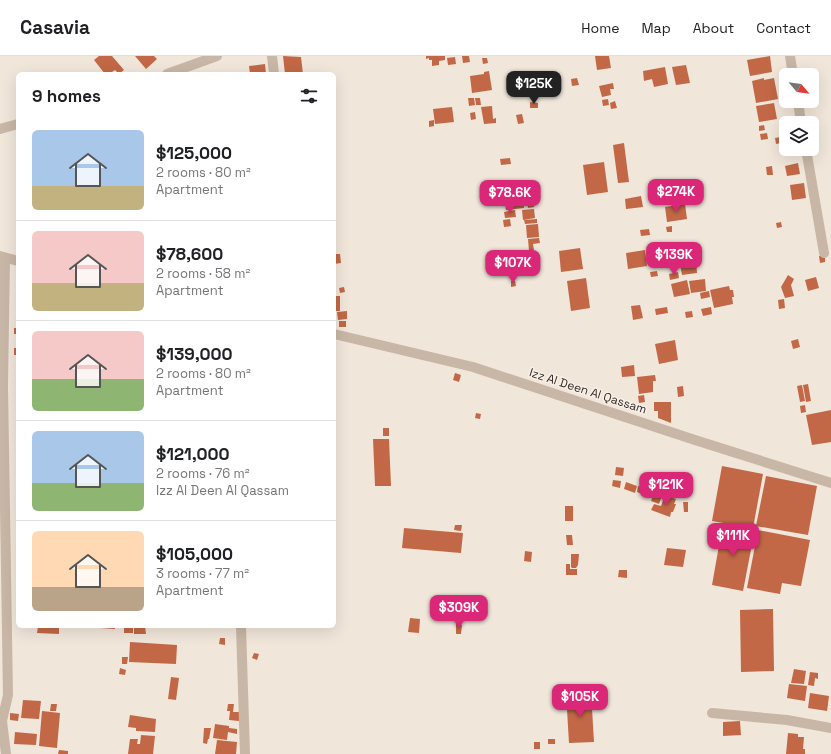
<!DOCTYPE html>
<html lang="en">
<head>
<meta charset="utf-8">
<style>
	:root { --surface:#fff; --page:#f2f2f2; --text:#202124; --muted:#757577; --line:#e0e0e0; --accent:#db2777 }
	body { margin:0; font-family:"Space Grotesk",sans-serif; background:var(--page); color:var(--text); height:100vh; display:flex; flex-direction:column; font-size:15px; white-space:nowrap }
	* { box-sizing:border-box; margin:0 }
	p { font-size:13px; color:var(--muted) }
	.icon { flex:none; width:22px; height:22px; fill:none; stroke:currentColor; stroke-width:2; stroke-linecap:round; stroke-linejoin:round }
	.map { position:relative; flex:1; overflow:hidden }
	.panel { position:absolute; left:16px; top:16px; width:320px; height:556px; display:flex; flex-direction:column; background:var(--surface); border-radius:6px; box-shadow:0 4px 16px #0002 }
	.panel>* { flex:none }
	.needle { width:26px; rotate:119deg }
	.buttons { position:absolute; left:779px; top:12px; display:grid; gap:8px }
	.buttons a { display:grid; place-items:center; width:40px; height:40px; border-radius:6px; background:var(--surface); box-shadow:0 4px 16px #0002; font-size:20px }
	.price { position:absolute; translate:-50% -34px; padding:0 9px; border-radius:8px; background:var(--accent); color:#fff; font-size:13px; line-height:26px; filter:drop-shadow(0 1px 2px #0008) }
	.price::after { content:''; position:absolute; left:50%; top:24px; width:12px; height:9px; margin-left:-6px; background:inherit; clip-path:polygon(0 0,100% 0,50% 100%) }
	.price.active { background:#222; color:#fff }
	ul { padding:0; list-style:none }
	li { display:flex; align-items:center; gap:12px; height:100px; padding:0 16px }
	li+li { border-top:1px solid var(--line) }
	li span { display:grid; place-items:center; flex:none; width:112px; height:80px; border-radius:6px; color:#555 }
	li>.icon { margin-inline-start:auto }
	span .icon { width:48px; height:48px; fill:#fffc; stroke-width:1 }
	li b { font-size:17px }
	h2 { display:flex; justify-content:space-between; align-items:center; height:48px; padding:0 16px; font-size:17px }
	header { display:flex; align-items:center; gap:24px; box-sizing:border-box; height:56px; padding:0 20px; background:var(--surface); border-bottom:1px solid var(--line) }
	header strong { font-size:19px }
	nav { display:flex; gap:22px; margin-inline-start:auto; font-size:14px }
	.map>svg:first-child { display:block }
	.building { fill:#c26846 }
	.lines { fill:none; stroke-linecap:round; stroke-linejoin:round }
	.minor { stroke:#c8b7a6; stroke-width:10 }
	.tertiary { stroke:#c8b7a6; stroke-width:10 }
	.labels { text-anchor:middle; stroke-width:3; stroke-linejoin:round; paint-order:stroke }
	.street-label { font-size:12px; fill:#342b27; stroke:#f8f0e6 }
</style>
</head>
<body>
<header>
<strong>Casavia</strong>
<nav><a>Home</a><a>Map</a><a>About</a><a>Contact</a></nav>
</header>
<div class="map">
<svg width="831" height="698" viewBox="0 0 831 698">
	<rect width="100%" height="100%" fill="#f1e6da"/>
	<path class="building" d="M99,0h13l12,14 -5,4 -4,-4 -6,4h-4l-11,-14z
		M135,0h19l3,3 -11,10z
		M283,0l18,1 2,17h-18z
		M426,0h19v4l-6,1v4l-7,1v-6h-3v-2l-3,1z
		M462,0h7l1,6 -7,1z
		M595,0h14l2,12 -14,2z
		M770,0l2,16 -22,4 -3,-16z
		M455,1l1,7 -8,1 -1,-7z
		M482,2h5l1,5 -5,1z
		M265,8l1,10h-16l-1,-8z
		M686,9l4,18 -14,2 -4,-18z
		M665,11l3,17 -14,3 -2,-8 -8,2 -1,-10z
		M489,15l3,19 -20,3 -2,-17 14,-2v-2z
		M577,22l2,7 -7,1 -1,-7z
		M764,22v2l10,-2 4,21 -22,4 -4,-22z
		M613,27l1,6h-4l1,6 -9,2 -3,-11z
		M468,42h6l1,7 -6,1z
		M475,42h5l1,7h-5z
		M608,43l1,6 -6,1 -1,-6z
		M615,45l2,7 -6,1 -1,-6z
		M530,46l8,1v5h-8z
		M774,47l3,16 -18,3 -3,-16z
		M492,50l1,13 3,-1v5l-12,1 -3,-17z
		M452,51l2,15 -19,2 -2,-15z
		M475,56l1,7 -5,1 -1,-7z
		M522,58l2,9 -6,1 -2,-9z
		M434,64v6l-5,1v-6z
		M764,69l1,5 -6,1v-5z
		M767,77l1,6 -7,1 -1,-6z
		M786,80v6l-10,2 -1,-6z
		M624,87l5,39 -11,1 -5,-38z
		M510,102l1,6 -10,1 -1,-6z
		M604,106l4,30 -21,3 -4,-30z
		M798,107l2,11 -13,2 -2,-10z
		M772,110l1,9h-6l-1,-8z
		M688,127l1,8 -5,1 -1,-8z
		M804,127l2,15 -14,2 -2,-15z
		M523,139l1,13 -18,2 -1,-13z
		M641,140l2,11 -17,2 -1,-10z
		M527,143h7v8l-6,1z
		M685,148l2,15 -20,3 -2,-15z
		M534,153l1,9 -12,2 -1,-10z
		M515,154l1,7 -11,1 -1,-6z
		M510,163l1,7 -7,1 -1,-7z
		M537,163v4l-12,1 -1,-4z
		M781,166l1,5 -5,1 -1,-5z
		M538,168l1,13 -12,1 -1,-13z
		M672,170v6h-5l-1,-5z
		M649,173l1,6 -9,1 -1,-6z
		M539,182l1,5 -7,1 1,6 -5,1 -1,-12z
		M685,187l1,13 -8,1 -1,-13z
		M653,191l1,6 -6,1 -1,-6z
		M580,192l3,21 -22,3 -2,-21z
		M645,194l2,16 -19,3 -2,-16z
		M698,197l1,6h-3l1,14 -15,2 -3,-17 10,-1 -1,-3z
		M334,198h6l1,9 -7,1z
		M654,198l2,10 -5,1 -2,-10z
		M825,199v7l-5,1 -1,-7z
		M657,215l1,5 -7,1 -1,-5z
		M678,216l1,6 -9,2 -1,-6z
		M788,219l6,4 -3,6 3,11 -9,2 -4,-11z
		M816,221l3,11 -11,3 -3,-11z
		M586,222l4,30 -19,3 -4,-30z
		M705,223l1,12 -15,2 -2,-12z
		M687,224l3,14 -16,3 -3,-13z
		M511,225h4l1,5 -5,1z
		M729,230l1,4h3l1,7h-2l1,7 -19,4 -4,-18z
		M344,231l1,5 -5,1 -1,-5z
		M709,235l1,6 -9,2 -1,-6z
		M334,240h6v15h-4v5h-2z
		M784,243l1,9 -6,1 -1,-9z
		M640,249l3,13 -10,2 -2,-14z
		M667,251l1,6 -12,2 -1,-6z
		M711,251l1,7 -9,2 -2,-7z
		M347,255v8l-9,1 -1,-8z
		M692,255l1,6 -7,1 -1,-6z
		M339,265h7v6h-7z
		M14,272h4v6h-4z
		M798,283l2,8 -7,2 -2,-8z
		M675,284l3,20 -19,4 -4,-20z
		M14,292h4v7h-4z
		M634,309l1,11 -13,1 -1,-10z
		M455,317l6,2 -2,7 -6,-2z
		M655,319l1,6h-3v11l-14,2 -2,-17z
		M808,328l3,17 -5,1 -3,-17z
		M802,329l3,16 -5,1 -3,-16z
		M683,330l1,10 -6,1 -1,-10z
		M644,339l1,7 -6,1 -1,-7z
		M654,346h17v21l-13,-5v-7h-4z
		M805,349l1,7 -5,1 -1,-7z
		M831,354v32l-19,3 -6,-30z
		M476,357l5,1 -1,5 -5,-1z
		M383,372h6v8h-6z
		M373,383h16l2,47h-16z
		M722,410l41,8 -10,54 -41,-7z
		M616,411l8,1 -1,8 -8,-1z
		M766,420l51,10 -9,49 -52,-9z
		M613,424l8,1 -1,7 -8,-2z
		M626,426l11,4 -2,7 -11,-4z
		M638,430l8,3 -1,6 -8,-3z
		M655,434l8,3 -4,11 -8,-3z
		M665,439l11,4 -2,5h2l-3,8h-2l-1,5 -19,-7 3,-6 7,2z
		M683,446h5v10h-4z
		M565,450h8v15h-8z
		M723,467l32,6 -12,62 -31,-6z
		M455,469h7l-1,6 -7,-1z
		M404,472l59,5 -2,20 -59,-5z
		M758,474l52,10 -9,46 -19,-3 -2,11 -33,-6z
		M566,479h6l1,10h-6z
		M667,492l19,2 -3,17 -19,-2z
		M525,495l7,1 -1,10 -7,-1z
		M571,498h8l-1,11 -2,3h-4l-1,-1z
		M566,508h4v5h7v6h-11z
		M619,514h8v8l-9,-1z
		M773,553l1,62 -33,1 -1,-62z
		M410,562l10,1 -1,14 -11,-1z
		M456,568l6,1 -1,9h-5z
		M38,570h21v8l-22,-1z
		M101,570h14v3l-15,-1z
		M124,570h9v7h-9z
		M134,570h11l1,8h-12z
		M220,582h5v7l-6,-1z
		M130,586l47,3 -1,19 -47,-2z
		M254,597l5,1 -2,6 -5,-2z
		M122,601h6l-1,7h-5z
		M120,612l6,2 -1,5 -6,-1z
		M794,613l12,2 -2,13 -13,-1z
		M810,616l8,1v6l-3,-1 -1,8 -6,-1z
		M171,621l8,1 -3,22 -8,-1z
		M789,628l18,2 -2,15 -18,-3z
		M591,636l3,50 -25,1 -3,-50z
		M810,637l19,3 -2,15 -19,-3z
		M23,644l18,1 -2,18 -18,-1z
		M51,648h6l-1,7h-6z
		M228,648h6l-1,8h7l-1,9 -10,-1 1,-9h-3z
		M42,655l18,2 -3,35 -18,-2z
		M10,657l9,1 -1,7 -8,-1z
		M130,659l26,4 -1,13 -19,-1v-3l-8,-1z
		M740,665l1,14 -18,1v-14z
		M215,668l14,2v2l8,1v5l-9,-2 -1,8 -14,-2z
		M204,672h7l-2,11h-1l-1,5 -4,-1z
		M15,676l22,2 -1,11 -22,-1z
		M788,677l10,1v3h6l-1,12h2v5h-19z
		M141,679l14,1 -2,18h-25l2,-15h8l-1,5h3z
		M548,683h7v5h-7z
		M217,684l20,2 -1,12h-21z
		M534,686h6v7h-6z
		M59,694l9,1v3h-10z"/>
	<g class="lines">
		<path class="minor" d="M272,0l2,18
			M790,0l3,19
			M798,45l3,22
			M806,93l18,104
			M0,200l18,5
			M5,202l-2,128 5,309 -6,26 4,33
			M334,278l139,33 222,73 136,43
			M241,570l4,128
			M712,657l75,7 44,8"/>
		<path class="tertiary" d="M167,18l50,-18
			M0,73l18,-5"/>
	</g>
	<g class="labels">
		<g class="street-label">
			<text transform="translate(588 335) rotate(18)" y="4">Izz Al Deen Al Qassam</text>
		</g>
	</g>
</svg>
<div class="buttons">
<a><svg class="needle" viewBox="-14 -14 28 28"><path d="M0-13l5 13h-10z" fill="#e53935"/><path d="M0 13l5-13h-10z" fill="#757577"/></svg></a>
<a><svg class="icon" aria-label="layers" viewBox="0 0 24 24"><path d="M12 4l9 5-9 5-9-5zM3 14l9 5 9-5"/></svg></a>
</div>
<b class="price active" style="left:534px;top:49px">$125K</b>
<b class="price" style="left:676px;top:157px">$274K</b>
<b class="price" style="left:510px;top:158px">$78.6K</b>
<b class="price" style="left:674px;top:220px">$139K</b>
<b class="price" style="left:513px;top:228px">$107K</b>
<b class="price" style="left:666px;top:450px">$121K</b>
<b class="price" style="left:733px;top:501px">$111K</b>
<b class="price" style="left:459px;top:573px">$309K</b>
<b class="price" style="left:580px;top:662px">$105K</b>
<section class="panel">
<h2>9 homes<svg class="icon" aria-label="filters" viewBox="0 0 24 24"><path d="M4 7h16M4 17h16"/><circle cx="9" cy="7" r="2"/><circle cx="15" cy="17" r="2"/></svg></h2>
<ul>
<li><span style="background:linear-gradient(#a9c7e8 70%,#c2b280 0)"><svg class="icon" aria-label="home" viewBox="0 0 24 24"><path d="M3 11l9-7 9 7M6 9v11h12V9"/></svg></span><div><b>$125,000</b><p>2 rooms · 80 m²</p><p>Apartment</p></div></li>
<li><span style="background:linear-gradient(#f6c9c9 65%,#c2b280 0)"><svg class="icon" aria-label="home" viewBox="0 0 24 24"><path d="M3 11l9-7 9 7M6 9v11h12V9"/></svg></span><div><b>$78,600</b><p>2 rooms · 58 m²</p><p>Apartment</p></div></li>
<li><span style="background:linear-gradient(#f6c9c9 60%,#8fb573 0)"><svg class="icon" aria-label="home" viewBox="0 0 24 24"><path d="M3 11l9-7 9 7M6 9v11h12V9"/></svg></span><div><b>$139,000</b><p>2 rooms · 80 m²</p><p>Apartment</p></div></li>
<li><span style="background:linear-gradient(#a9c7e8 65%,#8fb573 0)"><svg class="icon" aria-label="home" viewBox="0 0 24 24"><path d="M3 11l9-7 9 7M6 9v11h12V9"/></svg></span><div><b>$121,000</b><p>2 rooms · 76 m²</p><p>Izz Al Deen Al Qassam</p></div></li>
<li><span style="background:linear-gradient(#ffd9b3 70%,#b9a48a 0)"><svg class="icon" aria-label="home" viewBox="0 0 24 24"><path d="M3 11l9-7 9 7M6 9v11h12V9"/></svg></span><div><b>$105,000</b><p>3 rooms · 77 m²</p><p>Apartment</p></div></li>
</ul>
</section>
</div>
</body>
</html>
